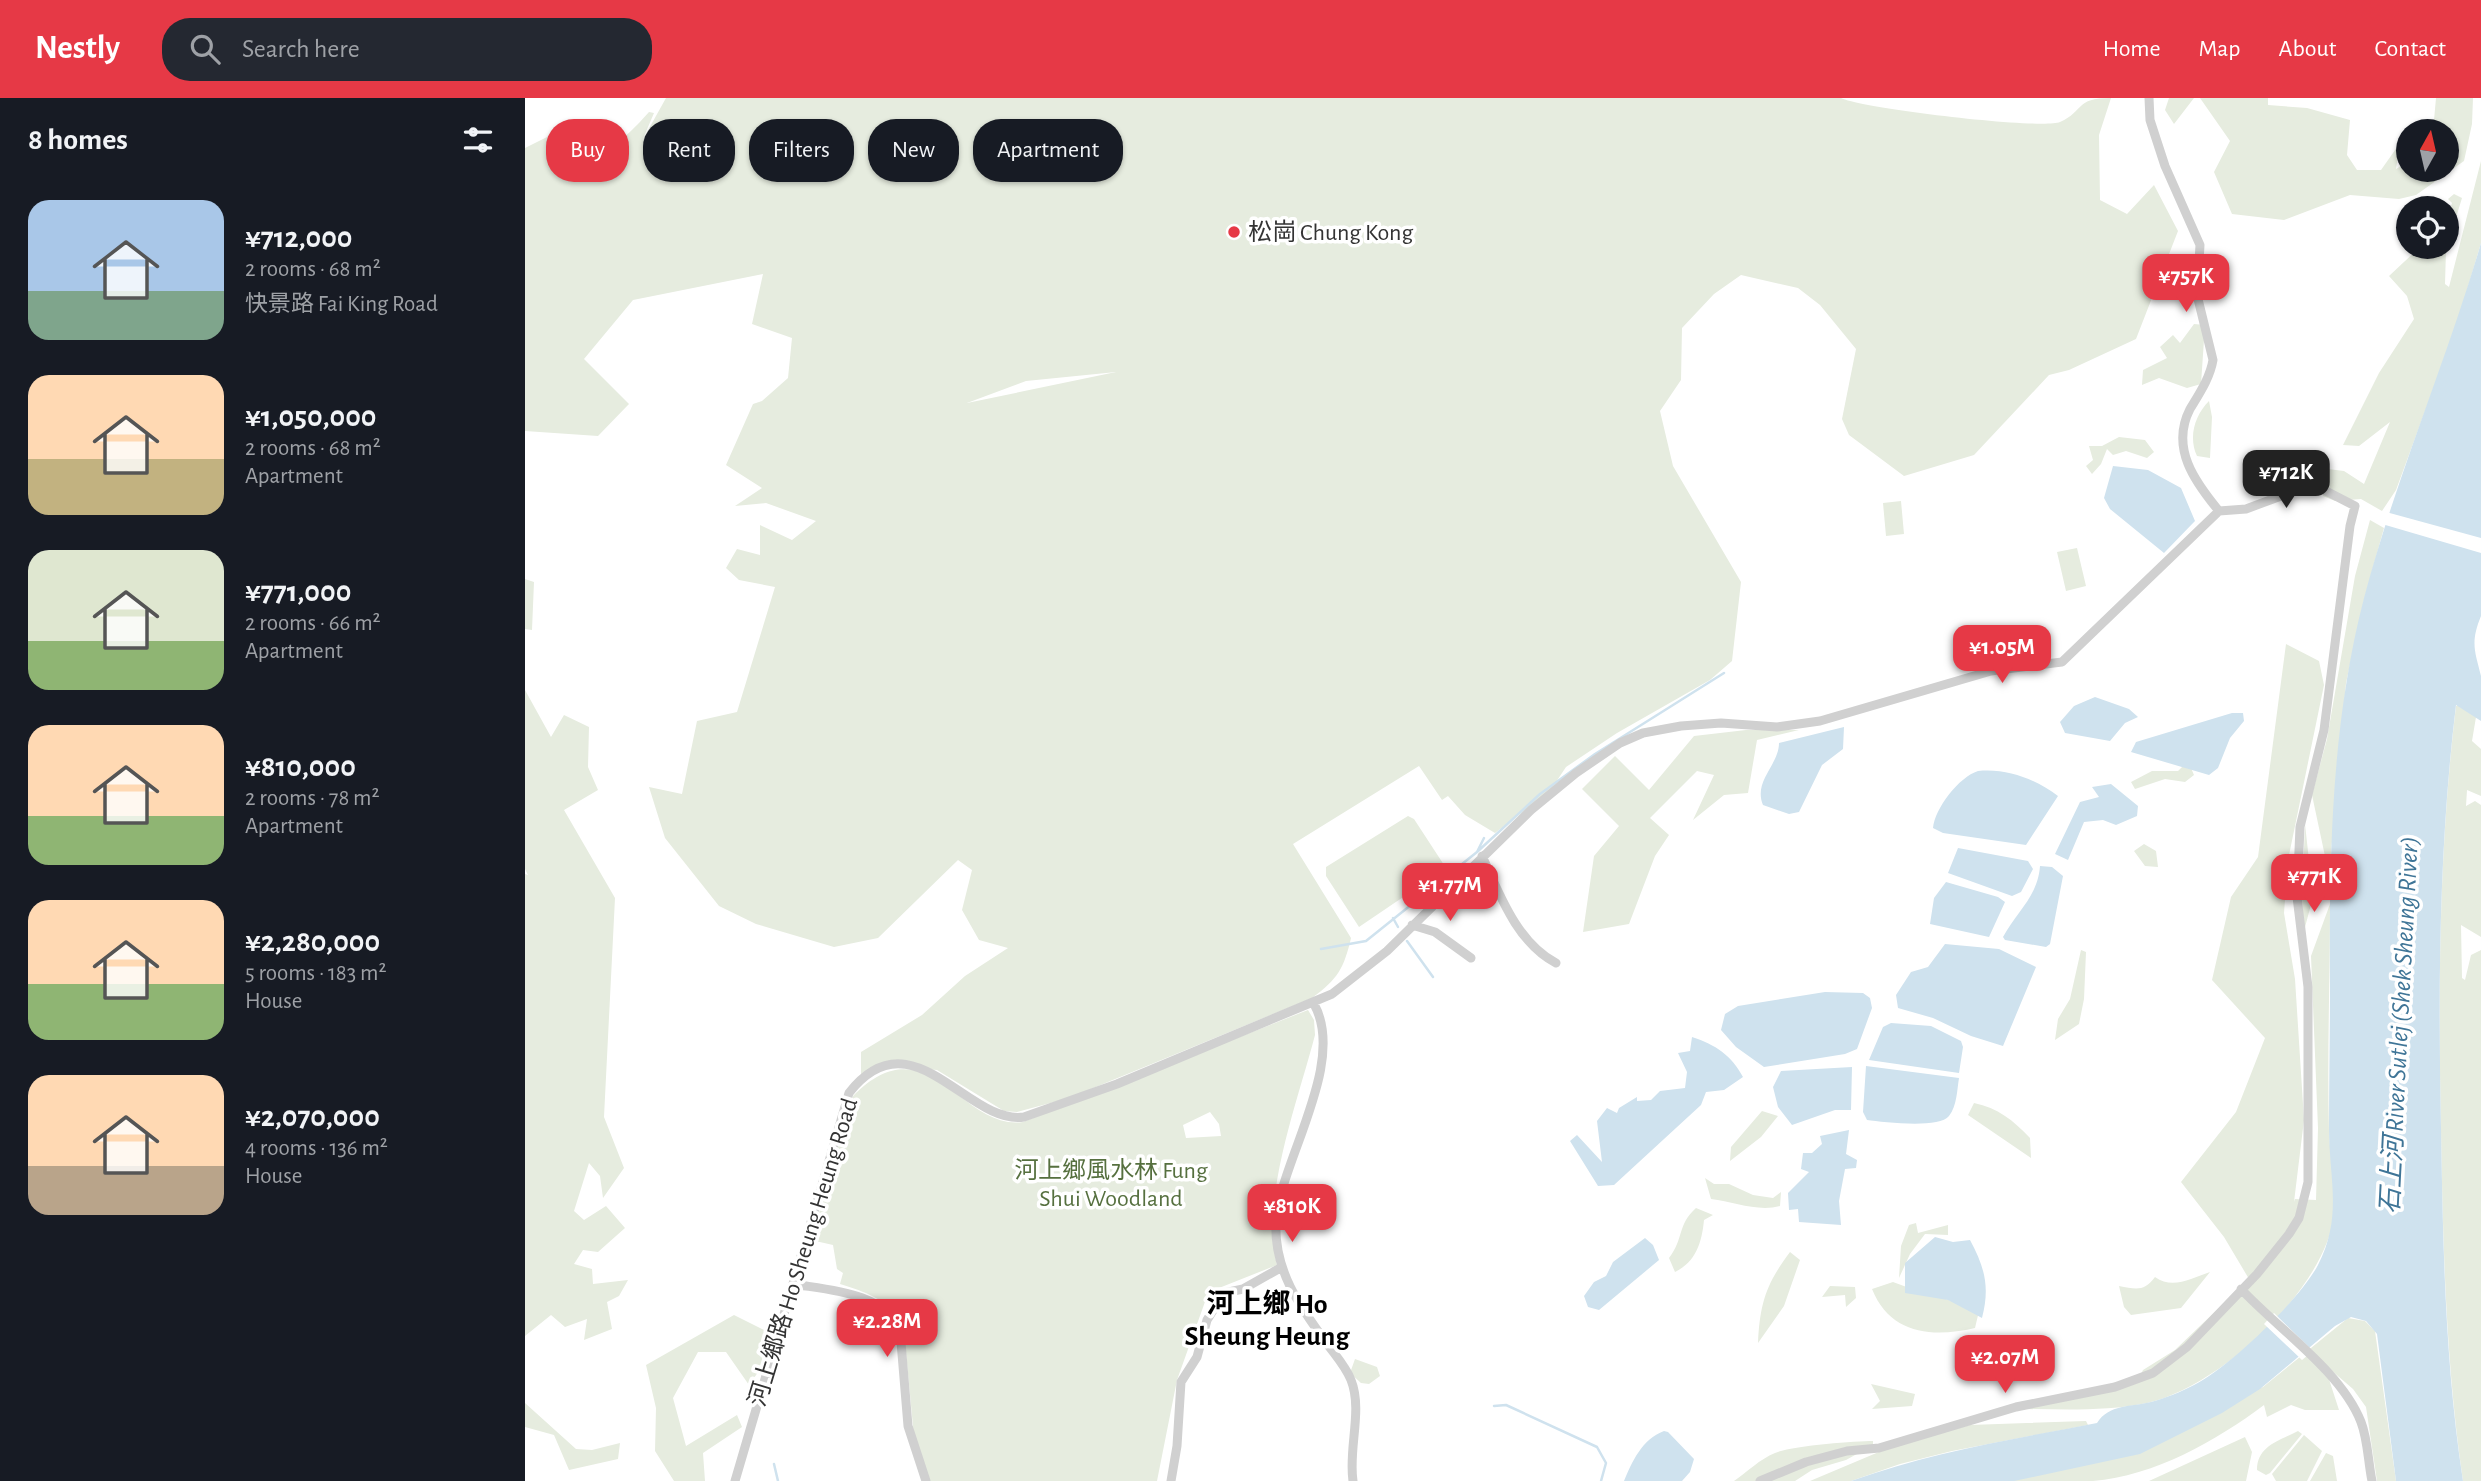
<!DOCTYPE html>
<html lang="en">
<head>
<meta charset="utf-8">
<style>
	:root { --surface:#171b24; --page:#242831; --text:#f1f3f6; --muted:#9ea1a6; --accent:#e63946 }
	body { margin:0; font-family:"Alegreya Sans","Noto Sans SC",sans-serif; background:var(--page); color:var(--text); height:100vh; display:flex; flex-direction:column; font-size:26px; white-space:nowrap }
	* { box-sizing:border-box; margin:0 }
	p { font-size:23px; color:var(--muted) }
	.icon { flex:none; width:38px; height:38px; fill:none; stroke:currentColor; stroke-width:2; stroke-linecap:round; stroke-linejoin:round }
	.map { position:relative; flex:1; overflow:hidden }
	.sheet { display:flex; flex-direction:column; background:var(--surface); width:525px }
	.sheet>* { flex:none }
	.guide { position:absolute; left:21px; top:21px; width:665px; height:63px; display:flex; gap:14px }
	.needle { width:46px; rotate:8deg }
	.fabs { position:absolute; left:1871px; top:21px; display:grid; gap:14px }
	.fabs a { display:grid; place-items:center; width:63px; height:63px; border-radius:50%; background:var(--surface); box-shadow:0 2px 5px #0004; font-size:35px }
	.price { position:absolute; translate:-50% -60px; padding:0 16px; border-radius:14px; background:var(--accent); color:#fff; font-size:23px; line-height:46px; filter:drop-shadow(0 2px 4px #0008) }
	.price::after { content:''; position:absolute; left:50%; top:42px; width:21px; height:16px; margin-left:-10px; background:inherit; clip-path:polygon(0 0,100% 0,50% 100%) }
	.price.on { background:#222; color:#fff }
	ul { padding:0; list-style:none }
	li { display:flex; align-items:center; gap:21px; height:175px; padding:0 28px }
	li span { display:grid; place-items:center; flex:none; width:196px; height:140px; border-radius:21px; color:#555 }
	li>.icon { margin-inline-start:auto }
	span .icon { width:84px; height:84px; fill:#fffc; stroke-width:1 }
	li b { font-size:30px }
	h2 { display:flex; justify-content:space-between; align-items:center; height:84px; padding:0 28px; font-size:30px }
	.tag { padding:0 24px; border-radius:28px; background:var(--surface); box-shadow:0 2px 5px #0004; font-size:24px; line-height:63px }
	.tag.on { background:var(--accent); color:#fff }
	header { display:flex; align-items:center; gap:42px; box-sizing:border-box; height:98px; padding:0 35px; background:var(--accent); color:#fff }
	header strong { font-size:33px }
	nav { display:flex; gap:38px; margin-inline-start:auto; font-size:24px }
	.search { width:490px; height:63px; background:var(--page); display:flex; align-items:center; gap:18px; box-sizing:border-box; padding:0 24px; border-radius:28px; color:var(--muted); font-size:26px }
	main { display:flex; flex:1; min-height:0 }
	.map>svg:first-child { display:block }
	.green { fill:#e6ecdf; fill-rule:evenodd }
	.water { fill:#cfe2ee }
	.pier { fill:#fff }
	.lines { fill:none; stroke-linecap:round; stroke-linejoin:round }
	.stream { stroke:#cfe2ee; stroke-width:2.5 }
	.minor { stroke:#d0d0d0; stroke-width:9 }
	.poi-dot { fill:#e63946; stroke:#fff; stroke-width:2.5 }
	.labels { text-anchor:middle; stroke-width:7; stroke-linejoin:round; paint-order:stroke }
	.poi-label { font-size:24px; fill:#333; stroke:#fff; text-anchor:start }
	.park-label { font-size:24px; fill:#56703f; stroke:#fff }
	.street-label { font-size:24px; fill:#333; stroke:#fff }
	.water-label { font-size:26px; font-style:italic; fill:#3f7597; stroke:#fff }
	.quarter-label { font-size:28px; font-weight:bold; fill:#000; stroke:#fff }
</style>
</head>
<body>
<header>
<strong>Nestly</strong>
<div class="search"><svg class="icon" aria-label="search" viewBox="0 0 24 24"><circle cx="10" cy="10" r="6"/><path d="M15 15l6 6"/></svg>Search here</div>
<nav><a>Home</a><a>Map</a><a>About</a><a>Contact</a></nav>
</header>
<main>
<section class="sheet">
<h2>8 homes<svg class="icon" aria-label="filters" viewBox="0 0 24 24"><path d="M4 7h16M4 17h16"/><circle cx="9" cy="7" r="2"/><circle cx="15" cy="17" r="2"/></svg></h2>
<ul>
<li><span style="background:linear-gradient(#a9c7e8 65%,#7fa58c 0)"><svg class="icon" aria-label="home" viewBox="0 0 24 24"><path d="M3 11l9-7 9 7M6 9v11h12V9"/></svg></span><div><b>¥712,000</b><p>2 rooms · 68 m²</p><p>快景路 Fai King Road</p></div></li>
<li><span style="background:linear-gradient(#ffd9b3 60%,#c2b280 0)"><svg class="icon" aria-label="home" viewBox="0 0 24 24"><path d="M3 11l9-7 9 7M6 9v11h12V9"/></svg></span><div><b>¥1,050,000</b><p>2 rooms · 68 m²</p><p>Apartment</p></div></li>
<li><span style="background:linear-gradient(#dfe7d0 65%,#8fb573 0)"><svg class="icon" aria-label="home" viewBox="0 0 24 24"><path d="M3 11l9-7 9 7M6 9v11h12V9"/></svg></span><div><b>¥771,000</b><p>2 rooms · 66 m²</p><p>Apartment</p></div></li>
<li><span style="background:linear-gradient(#ffd9b3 65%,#8fb573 0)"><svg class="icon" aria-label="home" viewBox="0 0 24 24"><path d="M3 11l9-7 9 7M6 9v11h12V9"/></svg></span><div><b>¥810,000</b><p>2 rooms · 78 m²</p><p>Apartment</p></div></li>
<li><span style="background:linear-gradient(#ffd9b3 60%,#8fb573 0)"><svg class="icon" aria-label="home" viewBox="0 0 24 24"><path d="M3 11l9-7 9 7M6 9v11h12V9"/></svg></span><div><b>¥2,280,000</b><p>5 rooms · 183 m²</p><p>House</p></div></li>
<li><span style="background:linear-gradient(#ffd9b3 65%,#b9a48a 0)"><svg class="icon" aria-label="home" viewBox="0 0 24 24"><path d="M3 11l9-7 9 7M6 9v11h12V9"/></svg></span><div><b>¥2,070,000</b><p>4 rooms · 136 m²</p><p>House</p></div></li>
</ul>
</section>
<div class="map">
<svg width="1956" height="1383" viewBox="0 0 1956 1383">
	<rect width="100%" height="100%" fill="#fff"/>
	<path class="green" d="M141,0h1175c18,10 200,32 219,24 25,-11 14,-24 51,-24l-12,37 1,65 27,14 27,-29 24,46 -42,108 -67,31 -20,5 -75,80 -70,21 -55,-41 -7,-16 14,-70 -36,-44 -22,-17 -57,-13 -27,19 -32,34 -1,52 -21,31 13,55 68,116 -9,79 -22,19 -93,53 -51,34 -16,24 -55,42 -30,-18 -17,-19 -6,4 -23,-34 -126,78 58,94c-7,30 -13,41 -39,60l-243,100 -52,14 -13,-1 -67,-41 -45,-4 -31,12v-26l61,-37 43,-39 43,-28 -29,-8 -17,-30 10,-40 -14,-10 -80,78 -44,9 -78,-23 -37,-18 -54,-68 -16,-51 33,7 15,-73 40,-9 38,-125 -36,-7 -13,-12 11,-19 23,6v-30l32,15 24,-19 -50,-18 -31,3 27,-18 -36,-23 27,-61 9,-3 26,-23 4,-40 -40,-14 11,-50 -130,26 -49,59 45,45 -31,32 -73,-5v-283l22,-11 14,14c51,-4 53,0 88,-39l5,1 -12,28zM591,274l-149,31 59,-22z
		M1644,0h25l-20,26 -9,-14z
		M1675,0h68v7l39,3 43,12 -3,35 10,15h24l19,-27 -4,26 12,-7v8h39v-39h-14l3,-33h37l-1,26 -8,37 -48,34 -17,4 -49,-4 -66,25 -52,-6 -18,-42 16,-31z
		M1956,63v82l-25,84 -60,163 -14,21 -21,-12 -26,2 -12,-5v-14l-10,-5 7,-9 24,3 20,13 26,-62 -31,24 -16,-1 36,-72 35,-54 -7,-23 -18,-20 31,-29h27v-28l5,-16 -4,-4 6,-5 8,4 -16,52 -1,34 4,3z
		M1669,226l11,1 -4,59 -14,4 -28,-10 -17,7 1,-15 24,-12 -7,-11 13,-12 7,8z
		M1684,303l3,16 -2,41 -13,-2c-9,-19 -2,-41 12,-55z
		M1594,339l26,3 9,12 -7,6 -21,-7 -13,4 -6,-6 -6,15 -9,10 -6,-8 7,-6 -4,-14h13z
		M1376,403l3,33 -18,2 -3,-33z
		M1845,422l14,8 -20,72 -18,83 -17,192 -17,-80 15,-56 28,-163z
		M1552,450l9,38 -20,5 -9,-39z
		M0,481l9,3 -2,48 -7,-1z
		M1761,546l33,17 5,24 -36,175 -4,53 11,66 9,141 -10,82 1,-3 21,1 2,-72 -7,-172 19,-52c0,76 -3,152 -1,228 1,26 8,53 6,79 -8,77 -114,175 -188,192 -43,9 -88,6 -132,6l125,-33 3,-6 32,-20 74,-71 -25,-42 -43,-55 55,-70 29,-74 -53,-58 19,-83 27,-40z
		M0,592l26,47 13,-22 25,12 -1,40 10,23 -34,20 51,88 -11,219 20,51 -21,30 -3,-22 -11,-13 -15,48 10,9 22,-14 19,22 -27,24 -15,-2 -9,14 18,5 1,15 35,-4 -9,16 -12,6 5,27 -28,11 3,-21 -22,8 -14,-12 -26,21v-462l3,1 -3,-6z
		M1935,607l16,12 -4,24 9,8v47l-14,-6 -1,16 9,-5 6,4v132l-20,-12 1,53 3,2 6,-25 10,-5v531h-18c-17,-116 -20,-233 -22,-350 -3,-142 -2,-284 15,-425z
		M1221,632h53l-42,10 -9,53 -24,2 -31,25 21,-45 -17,-4 -47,47 19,17 -14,21 -26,68 -46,8 11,-76 25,-30 -37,-37 33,-33 34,34 45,-54z
		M1663,663l6,14 -9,7 -20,-3 -30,10 -4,-7 21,-11h26z
		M883,718l6,3 32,49 -87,59 -33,-51v-9z
		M1780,726l8,73 -9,34 -2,-33z
		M1619,746l12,7 2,16 -13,-1 -11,-15z
		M1556,852l5,2 -2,47 -5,25 -24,16 3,-21 12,-20z
		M783,912l6,10 1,15c-17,66 -55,164 -38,230l-58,23 -13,11 -29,81 -20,101h-227l-16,-44 -11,-117c-18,-21 -37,-28 -63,-36l3,-11 -6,-4 -4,-24 -22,-5 42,-144c75,-76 108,35 170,26zM685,1014l9,12 2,12 -35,2 -3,-13z
		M1449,1005c24,5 39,17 56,35l1,20 -63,-43z
		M1237,1013l16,5 -17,21 -31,24 1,-14z
		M1180,1080l9,6h15l24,11 20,3 8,-6 -1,14c-22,6 -46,-4 -69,-7z
		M1171,1110l17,7 -9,5c-2,22 -8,42 -29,52l-6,-14c15,-19 8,-33 27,-50z
		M1391,1125l2,10 30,-8v10l-23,-1 -15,20 -11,24 2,-32 8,-21z
		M1265,1154l10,8 -16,46 -26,37c2,-40 8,-59 32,-91z
		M1685,1174l-29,36 -50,7 -7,-8 -5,-21c17,3 25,6 36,-9 18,13 36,1 55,-5z
		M1368,1184c29,11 58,17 86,29l-4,17c-43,10 -85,6 -103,-39z
		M1305,1188l25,1 1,11 -10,9 -1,-12 -23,2z
		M209,1217l32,16 -5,37 -12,17 -23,-33h-28l-25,46 13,48 51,-31 5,12 -39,26 2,28h-31l-19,-30 1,-43 -10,-43z
		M1823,1220l17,3 10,10 21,150h-19l-11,-74 -13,-18 -29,-25 15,46h-34l-14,-5 -24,12 -3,-12c-48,36 -110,71 -171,76 -27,0 -55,0 -82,0l252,-94z
		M830,1261l22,8 3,9 -11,8 -8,-1 -11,-10z
		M1346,1286l44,10 -3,12 -40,3 8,-8z
		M0,1305l51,46 16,1 28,-7 -2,16 -49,11 -15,-35 -29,-8z
		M1561,1323l2,4 -136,26 -52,13 -49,17h-41l83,-35 77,-21z
		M1773,1333l4,3 -32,39 -4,2 -9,-5c0,-24 22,-29 41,-39z
		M1779,1337l18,16 -15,30h-31l-4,-7z
		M1720,1339l7,15 -6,29h-97z
		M1348,1343v4l-27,15 -34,10 -17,11h-61c13,-9 26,-22 41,-28 15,-7 80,-12 98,-12z
		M1801,1355l7,3 4,25h-27z"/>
	<path class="water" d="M1956,145v373c-11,27 -6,35 0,60 0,13 0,31 0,45l-25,-16c-17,140 -18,282 -15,423 2,118 4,236 22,353h-67l-19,-147 -11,-13 -15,-4 -16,9 -75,63 -38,24 -82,41 -126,27h-163c80,-29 163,-42 246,-58 12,-19 34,-16 54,-21 14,-4 30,-10 43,-17 35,-17 106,-86 124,-120 25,-49 11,-86 11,-137 0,-46 1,-93 1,-140 -1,-130 1,-263 34,-390 32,-121 82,-235 117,-355z
		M1588,368l35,4 33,18 14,33 -31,32 -54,-44 -6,-11z
		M1570,599l34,12 9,8 -13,6 -15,18 -45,-8 -5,-11 14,-16z
		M1707,615h11l1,8 -14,17 -12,30 -9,7 -78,-23 5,-10z
		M1319,629l-1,22 -21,16 -23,47 -10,2 -26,-9c-10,-24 16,-40 16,-62z
		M1453,673c29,-3 57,8 80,25l-32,49 -83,-12 -10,-5c2,-20 26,-51 45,-57z
		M1586,686l27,22 -1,10 -21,9 -13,-5 -19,2 -16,38 -13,-6 25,-52 19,-5 -7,-10z
		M1433,750l70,13 5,8 -12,23 -9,4 -64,-23z
		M1515,768l12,1 11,9 -13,68 -4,3 -41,-7 -2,-3c14,-26 35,-41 37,-71z
		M1421,784l52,15 7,5 -16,35 -59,-13 4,-26z
		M1420,846l54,5 37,18 -33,79 -32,-10 -38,-18 -35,-10 -2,-13 15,-23 17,-5z
		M1300,894l38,1 7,5 2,10 -15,41 -12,5 -81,13 -28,-20 -15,-17 4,-16 13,-8z
		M1366,925l40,3 30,15 2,6 -4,26 -90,-13 14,-33z
		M1167,939c24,8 39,18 51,40l-19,13 -18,2 -5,13 -87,80 -16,1 -28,-45 7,-6 25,27 -5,-41 10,-13 10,5 2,-5 18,-11v4l14,-1 9,-9 25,-3 2,-16 -9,-19 12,-2z
		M1341,968l93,12c-2,12 -2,28 -10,38 -10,13 -66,6 -82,4l-4,-8z
		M1327,969l-1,43h-16l-43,15 -14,-18 -5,-20 8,-16z
		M1324,1032l-3,24 11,6 -1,8 -11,1 -6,32 2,24 -42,-3 -1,-13 -9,1 -1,-17 21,-21 -8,-3 2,-16h9l10,-9 -2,-8z
		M1410,1139l18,5 17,-2c15,28 20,47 12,78l-34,-18 -43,-7v-30z
		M1120,1140l8,7 6,15 -60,50 -11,-3 -4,-11 10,-14 12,-6 7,-14z
		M1139,1333l4,1 26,27 -4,13 -8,9h-58c8,-19 18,-42 40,-50z"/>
	<path class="pier" d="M1861,414l95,26v15l-99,-29z
		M1749,1215l39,38 -11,9 -38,-36z"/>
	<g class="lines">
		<path class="stream" d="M952,754l63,-58 55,-40 129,-81
			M868,820l5,9
			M882,843l26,36
			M796,851l45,-8 111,-89 7,-14
			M969,1308l12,-1 91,42 9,16 -5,18
			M249,1366l4,17"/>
		<path class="minor" d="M1624,0l1,22 15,46 35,79 -3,50 16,65c-3,18 -14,34 -23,49 -20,39 5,73 29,102
			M957,758c17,37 35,87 74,107
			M887,827l23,7 36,26
			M789,906c33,59 -33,156 -38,216 -3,50 24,87 52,125 8,11 18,22 23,35 12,30 -3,69 2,101
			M268,1186c36,6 90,8 107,46l8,96 18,55
			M1716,1191c36,39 100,82 120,133 7,18 7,40 11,59
			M210,1383l114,-388c63,-81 119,33 175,24l93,-33 215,-90 55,-43 144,-141 45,-37 44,-30 23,-10 38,-7 40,-3 56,4 43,-6 171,-50 71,-9 157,-151
			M646,1383l6,-35 4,-64 16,-25 10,-37 17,-27 19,-4 39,-22
			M1235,1383l46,-19 41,-11 32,-3 137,-41 99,-20 38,-14 34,-26 70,-73 32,-40 10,-16 9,-36v-195l-11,-90 3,-70 24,-97 26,-204 5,-20 -33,-17 -17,-2 -59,22 -27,2"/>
	</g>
	<circle class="poi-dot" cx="709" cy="134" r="7"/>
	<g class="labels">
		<g class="poi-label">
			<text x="723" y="142">松崗 Chung Kong</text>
		</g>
		<g class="park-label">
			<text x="586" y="1080">河上鄉風水林 Fung<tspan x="586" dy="28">Shui Woodland</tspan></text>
		</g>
		<g class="street-label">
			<text transform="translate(278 1154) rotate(-73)" y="8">河上鄉路 Ho Sheung Heung Road</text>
		</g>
		<g class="water-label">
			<text transform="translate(1874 927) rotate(-87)" y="9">石上河 River Sutlej (Shek Sheung River)</text>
		</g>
		<g class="quarter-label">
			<text x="742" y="1215">河上鄉 Ho<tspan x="742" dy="32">Sheung Heung</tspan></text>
		</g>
	</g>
</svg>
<div class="fabs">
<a><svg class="needle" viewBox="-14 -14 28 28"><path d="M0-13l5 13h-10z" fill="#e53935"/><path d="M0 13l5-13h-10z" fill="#9ea1a6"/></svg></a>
<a><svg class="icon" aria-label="locate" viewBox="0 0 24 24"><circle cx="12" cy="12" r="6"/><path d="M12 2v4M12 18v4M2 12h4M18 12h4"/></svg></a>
</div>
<b class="price" style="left:1661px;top:216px">¥757K</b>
<b class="price on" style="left:1761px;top:412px">¥712K</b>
<b class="price" style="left:1477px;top:587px">¥1.05M</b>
<b class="price" style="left:1789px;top:816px">¥771K</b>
<b class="price" style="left:925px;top:825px">¥1.77M</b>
<b class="price" style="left:767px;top:1146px">¥810K</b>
<b class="price" style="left:362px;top:1261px">¥2.28M</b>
<b class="price" style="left:1480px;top:1297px">¥2.07M</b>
<div class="guide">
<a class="tag on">Buy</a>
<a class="tag">Rent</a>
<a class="tag">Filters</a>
<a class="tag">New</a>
<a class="tag">Apartment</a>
</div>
</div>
</main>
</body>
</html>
